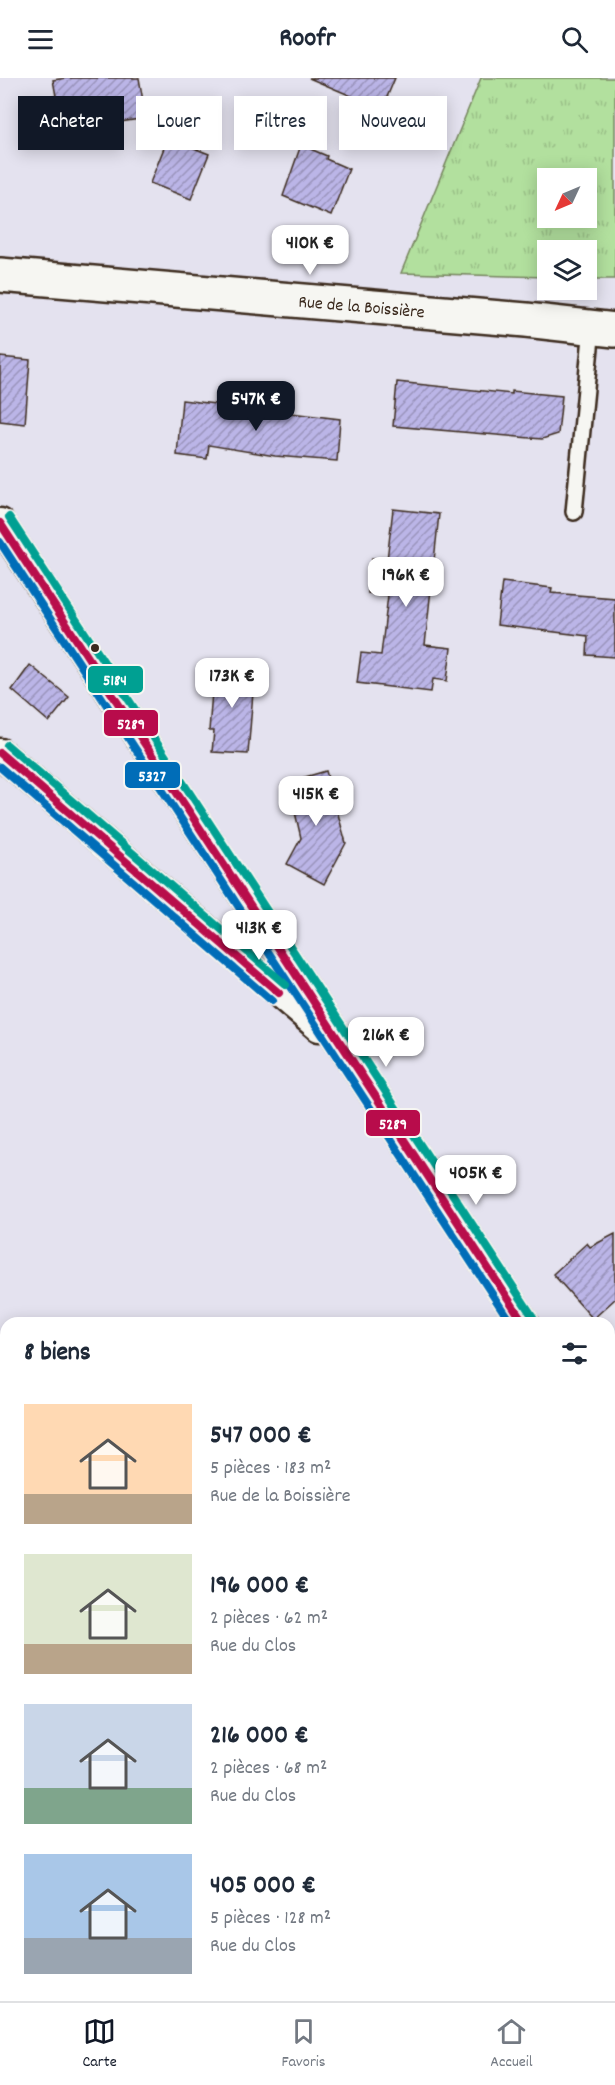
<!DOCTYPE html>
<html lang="fr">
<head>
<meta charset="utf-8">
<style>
	:root { --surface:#fff; --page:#f6f6f7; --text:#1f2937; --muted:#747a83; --line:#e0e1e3; --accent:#111827 }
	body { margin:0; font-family:Dekko,sans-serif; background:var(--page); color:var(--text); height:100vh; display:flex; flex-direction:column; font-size:22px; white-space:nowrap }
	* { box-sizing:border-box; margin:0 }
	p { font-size:20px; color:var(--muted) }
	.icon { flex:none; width:33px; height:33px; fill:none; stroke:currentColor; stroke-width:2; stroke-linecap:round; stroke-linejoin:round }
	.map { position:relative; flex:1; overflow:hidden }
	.sheet { position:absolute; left:0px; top:1239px; width:615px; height:684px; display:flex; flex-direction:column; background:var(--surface); border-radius:18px 18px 0 0; box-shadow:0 3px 15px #0003 }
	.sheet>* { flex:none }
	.hud { position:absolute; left:18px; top:18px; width:579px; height:54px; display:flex; gap:12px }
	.needle { width:39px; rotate:226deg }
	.fabs { position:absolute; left:537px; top:90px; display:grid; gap:12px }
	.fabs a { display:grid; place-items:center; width:60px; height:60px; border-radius:0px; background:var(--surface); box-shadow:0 3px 15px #0003; font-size:30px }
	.price { position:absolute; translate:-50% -51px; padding:0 14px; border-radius:12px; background:#fff; color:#222; font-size:20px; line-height:39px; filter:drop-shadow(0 2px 3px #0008) }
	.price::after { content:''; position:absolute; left:50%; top:36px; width:18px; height:14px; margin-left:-9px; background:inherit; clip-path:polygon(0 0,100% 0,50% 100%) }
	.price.selected { background:var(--accent); color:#fff }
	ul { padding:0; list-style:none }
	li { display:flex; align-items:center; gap:18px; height:150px; padding:0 24px }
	li span { display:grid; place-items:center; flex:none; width:168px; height:120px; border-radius:0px; color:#555 }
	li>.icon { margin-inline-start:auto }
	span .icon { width:72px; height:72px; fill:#fffc; stroke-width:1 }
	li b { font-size:26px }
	h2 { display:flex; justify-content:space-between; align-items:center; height:72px; padding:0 24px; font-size:26px }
	.pill { padding:0 21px; border-radius:0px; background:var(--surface); box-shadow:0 3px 15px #0003; font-size:21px; line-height:54px }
	.pill.selected { background:var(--accent); color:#fff }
	header { display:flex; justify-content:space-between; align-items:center; height:78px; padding:0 24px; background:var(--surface); font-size:27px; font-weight:700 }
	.tabs { display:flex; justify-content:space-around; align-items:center; height:84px; border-top:2px solid var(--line); background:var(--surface); font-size:16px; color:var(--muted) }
	.tabs a { display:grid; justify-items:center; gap:3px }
	.tabs .selected { color:var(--accent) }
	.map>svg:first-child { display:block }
	.grass { fill:url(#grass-tufts); stroke:#76855e; stroke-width:1.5; fill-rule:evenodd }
	.forest { fill:url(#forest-firs); stroke:#76855e; stroke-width:1.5 }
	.building { fill:url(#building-hatch); stroke:#3b2a1e; stroke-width:1.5 }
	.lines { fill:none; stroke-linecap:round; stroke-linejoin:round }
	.lane-casing { stroke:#3b2a1e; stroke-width:20 }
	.street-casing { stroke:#3b2a1e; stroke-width:33 }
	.secondary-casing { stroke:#3b2a1e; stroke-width:38 }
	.lane { stroke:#f6f6f2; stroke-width:15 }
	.street { stroke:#f6f6f2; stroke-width:28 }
	.secondary { stroke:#f6f6f2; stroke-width:33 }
	.bus-1-casing { stroke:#f6f6f2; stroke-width:12 }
	.bus-2-casing { stroke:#f6f6f2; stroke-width:12 }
	.bus-3-casing { stroke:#f6f6f2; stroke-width:12 }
	.bus-1 { stroke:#b80c4b; stroke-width:8 }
	.bus-2 { stroke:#006db8; stroke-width:8 }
	.bus-3 { stroke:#00a092; stroke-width:8 }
	.bus-dot { fill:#3b2a1e; stroke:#f6f6f2; stroke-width:2 }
	.labels { text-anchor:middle; stroke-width:4.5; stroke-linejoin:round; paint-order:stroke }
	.street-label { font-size:18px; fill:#3b2a1e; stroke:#f6f6f2 }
	.line-badge { stroke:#f6f6f2; stroke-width:2 }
	.badge-label { font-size:16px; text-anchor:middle; font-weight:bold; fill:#fff }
</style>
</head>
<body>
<header><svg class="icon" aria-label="menu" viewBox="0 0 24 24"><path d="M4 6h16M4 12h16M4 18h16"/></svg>Roofr<svg class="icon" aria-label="search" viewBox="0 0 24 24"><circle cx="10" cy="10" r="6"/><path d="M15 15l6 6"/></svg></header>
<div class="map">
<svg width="615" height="1923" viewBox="0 0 615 1923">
	<defs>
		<pattern id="grass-tufts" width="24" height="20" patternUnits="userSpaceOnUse" patternTransform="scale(1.5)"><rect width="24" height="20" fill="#b2e09e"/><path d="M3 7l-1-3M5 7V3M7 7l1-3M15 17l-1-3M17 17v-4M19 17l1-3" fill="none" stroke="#9ac088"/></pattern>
		<pattern id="forest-firs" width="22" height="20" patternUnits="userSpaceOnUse" patternTransform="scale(1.5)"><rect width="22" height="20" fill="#b2e09e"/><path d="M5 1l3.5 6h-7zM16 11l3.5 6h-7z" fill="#9ac088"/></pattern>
		<pattern id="building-hatch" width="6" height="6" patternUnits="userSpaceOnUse" patternTransform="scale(1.5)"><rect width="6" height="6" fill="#bbb5e7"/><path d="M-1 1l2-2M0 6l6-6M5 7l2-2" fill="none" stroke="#9993bb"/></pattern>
	</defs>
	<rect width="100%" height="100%" fill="#e4e2ef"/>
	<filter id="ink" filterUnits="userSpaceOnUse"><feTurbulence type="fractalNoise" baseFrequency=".0167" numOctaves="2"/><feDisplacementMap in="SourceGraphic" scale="12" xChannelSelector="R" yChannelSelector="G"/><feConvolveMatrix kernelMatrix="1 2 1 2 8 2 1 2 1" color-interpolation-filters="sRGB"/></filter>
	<g filter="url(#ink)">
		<path class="grass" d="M481,0h134v201h-28l-1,-29h-38l-1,27 -146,-4zM548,100h38v40h-38z"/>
		<path class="forest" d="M615,1786v137h-242l11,-6h225v-128z"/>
		<path class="building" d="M67,0h72l7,40 -85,13 -1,-7 -18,3 -4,-28 18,-3 -3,-16z
			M309,0h86l-13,31z
			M168,60l41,16 -18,45 -41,-16z
			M301,67l26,11 -1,3 23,10 -18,47 -48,-20z
			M0,279l30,3 -5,64 -25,-3z
			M397,304l115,12v-3l50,5 -4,38 -16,5 -149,-13z
			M182,322l158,19 -3,42 -62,-5 -66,-11 -2,14 -30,-4z
			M393,431l46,5 -14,131 26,3 -4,33 -14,-2 -2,13 -74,-9 4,-30 20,2 7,-60 -20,-2 4,-35 15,2z
			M502,504l50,6 -1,5 64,5v59l-28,-2 1,-19 -91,-11z
			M30,587l39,32 -20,25 -37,-32z
			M214,587l41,3 -7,86 -36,-2 2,-21h-5z
			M326,693l20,72 -22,41 -37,-20 14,-26 -13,-56z
			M615,1156v65l-22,20 -40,-45 34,-31 3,4z"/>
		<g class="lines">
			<defs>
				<path id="lane" d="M574,434l18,-185"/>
				<path id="street" d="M0,445l524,800
					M0,675l319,274
					M609,1389l6,12"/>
				<g id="secondary">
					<path id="s1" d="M0,197l526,45 89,10"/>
				</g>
			</defs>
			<use href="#lane" class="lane-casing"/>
			<use href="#street" class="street-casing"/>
			<use href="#secondary" class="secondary-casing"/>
			<use href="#lane" class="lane"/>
			<use href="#street" class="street"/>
			<use href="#secondary" class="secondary"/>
			<defs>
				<path id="bus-1" d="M0,445l524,800
					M0,675l279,240"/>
				<path id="bus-2" d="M0,464l511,781
					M0,689l272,234"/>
				<path id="bus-3" d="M9,439l524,800
					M7,667l279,240"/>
			</defs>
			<use href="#bus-1" class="bus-1-casing"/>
			<use href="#bus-2" class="bus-2-casing"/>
			<use href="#bus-3" class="bus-3-casing"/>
			<use href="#bus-1" class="bus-1"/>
			<use href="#bus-2" class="bus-2"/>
			<use href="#bus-3" class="bus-3"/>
		</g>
	</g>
	<circle class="bus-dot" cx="95" cy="570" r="5"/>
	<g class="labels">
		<g class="street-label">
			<text dy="6" stroke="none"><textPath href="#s1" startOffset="363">Rue de la Boissière</textPath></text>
		</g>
	</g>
	<g class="line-badge">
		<rect x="87" y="587" width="57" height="29" rx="6" fill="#00a092"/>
		<rect x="103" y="631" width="56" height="28" rx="6" fill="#b80c4b"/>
		<rect x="124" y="683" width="57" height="28" rx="6" fill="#006db8"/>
		<rect x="365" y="1031" width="56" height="28" rx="6" fill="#b80c4b"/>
	</g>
	<g class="badge-label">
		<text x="115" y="607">5184</text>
		<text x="131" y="651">5289</text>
		<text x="152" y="703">5327</text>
		<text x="393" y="1051">5289</text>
	</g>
</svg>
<div class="fabs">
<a><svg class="needle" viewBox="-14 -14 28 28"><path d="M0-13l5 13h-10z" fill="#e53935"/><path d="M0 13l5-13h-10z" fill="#747a83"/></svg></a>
<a><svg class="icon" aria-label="layers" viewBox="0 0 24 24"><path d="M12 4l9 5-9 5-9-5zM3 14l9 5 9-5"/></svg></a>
</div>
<b class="price" style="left:310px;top:198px">410K €</b>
<b class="price selected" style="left:256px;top:354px">547K €</b>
<b class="price" style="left:406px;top:530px">196K €</b>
<b class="price" style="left:232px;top:631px">173K €</b>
<b class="price" style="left:316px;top:749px">415K €</b>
<b class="price" style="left:259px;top:883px">413K €</b>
<b class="price" style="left:386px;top:990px">216K €</b>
<b class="price" style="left:476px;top:1128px">405K €</b>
<div class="hud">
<a class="pill selected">Acheter</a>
<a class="pill">Louer</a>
<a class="pill">Filtres</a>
<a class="pill">Nouveau</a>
</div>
<section class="sheet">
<h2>8 biens<svg class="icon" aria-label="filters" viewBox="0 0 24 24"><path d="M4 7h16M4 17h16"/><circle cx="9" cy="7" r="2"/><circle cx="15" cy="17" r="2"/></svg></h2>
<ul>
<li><span style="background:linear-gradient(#ffd9b3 75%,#b9a48a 0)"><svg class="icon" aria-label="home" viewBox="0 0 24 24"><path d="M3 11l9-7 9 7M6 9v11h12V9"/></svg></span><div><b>547 000 €</b><p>5 pièces · 183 m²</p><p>Rue de la Boissière</p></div></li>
<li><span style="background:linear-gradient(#dfe7d0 75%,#b9a48a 0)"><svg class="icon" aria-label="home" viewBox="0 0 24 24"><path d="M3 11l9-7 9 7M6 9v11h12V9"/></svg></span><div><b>196 000 €</b><p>2 pièces · 62 m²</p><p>Rue du Clos</p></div></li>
<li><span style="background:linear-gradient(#c9d6e8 70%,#7fa58c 0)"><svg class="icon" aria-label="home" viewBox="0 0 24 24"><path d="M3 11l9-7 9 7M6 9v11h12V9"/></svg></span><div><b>216 000 €</b><p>2 pièces · 68 m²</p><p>Rue du Clos</p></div></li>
<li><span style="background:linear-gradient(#a9c7e8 70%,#9aa5b1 0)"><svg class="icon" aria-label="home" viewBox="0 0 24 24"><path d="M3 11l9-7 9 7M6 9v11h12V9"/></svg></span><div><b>405 000 €</b><p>5 pièces · 128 m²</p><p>Rue du Clos</p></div></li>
</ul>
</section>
</div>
<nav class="tabs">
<a class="selected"><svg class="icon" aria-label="map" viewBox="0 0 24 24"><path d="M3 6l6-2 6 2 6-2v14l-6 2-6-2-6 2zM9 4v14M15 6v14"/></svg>Carte</a>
<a><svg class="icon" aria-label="saved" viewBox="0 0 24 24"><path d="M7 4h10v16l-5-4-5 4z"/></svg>Favoris</a>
<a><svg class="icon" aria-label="home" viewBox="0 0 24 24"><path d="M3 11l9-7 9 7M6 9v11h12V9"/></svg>Accueil</a>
</nav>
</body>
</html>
